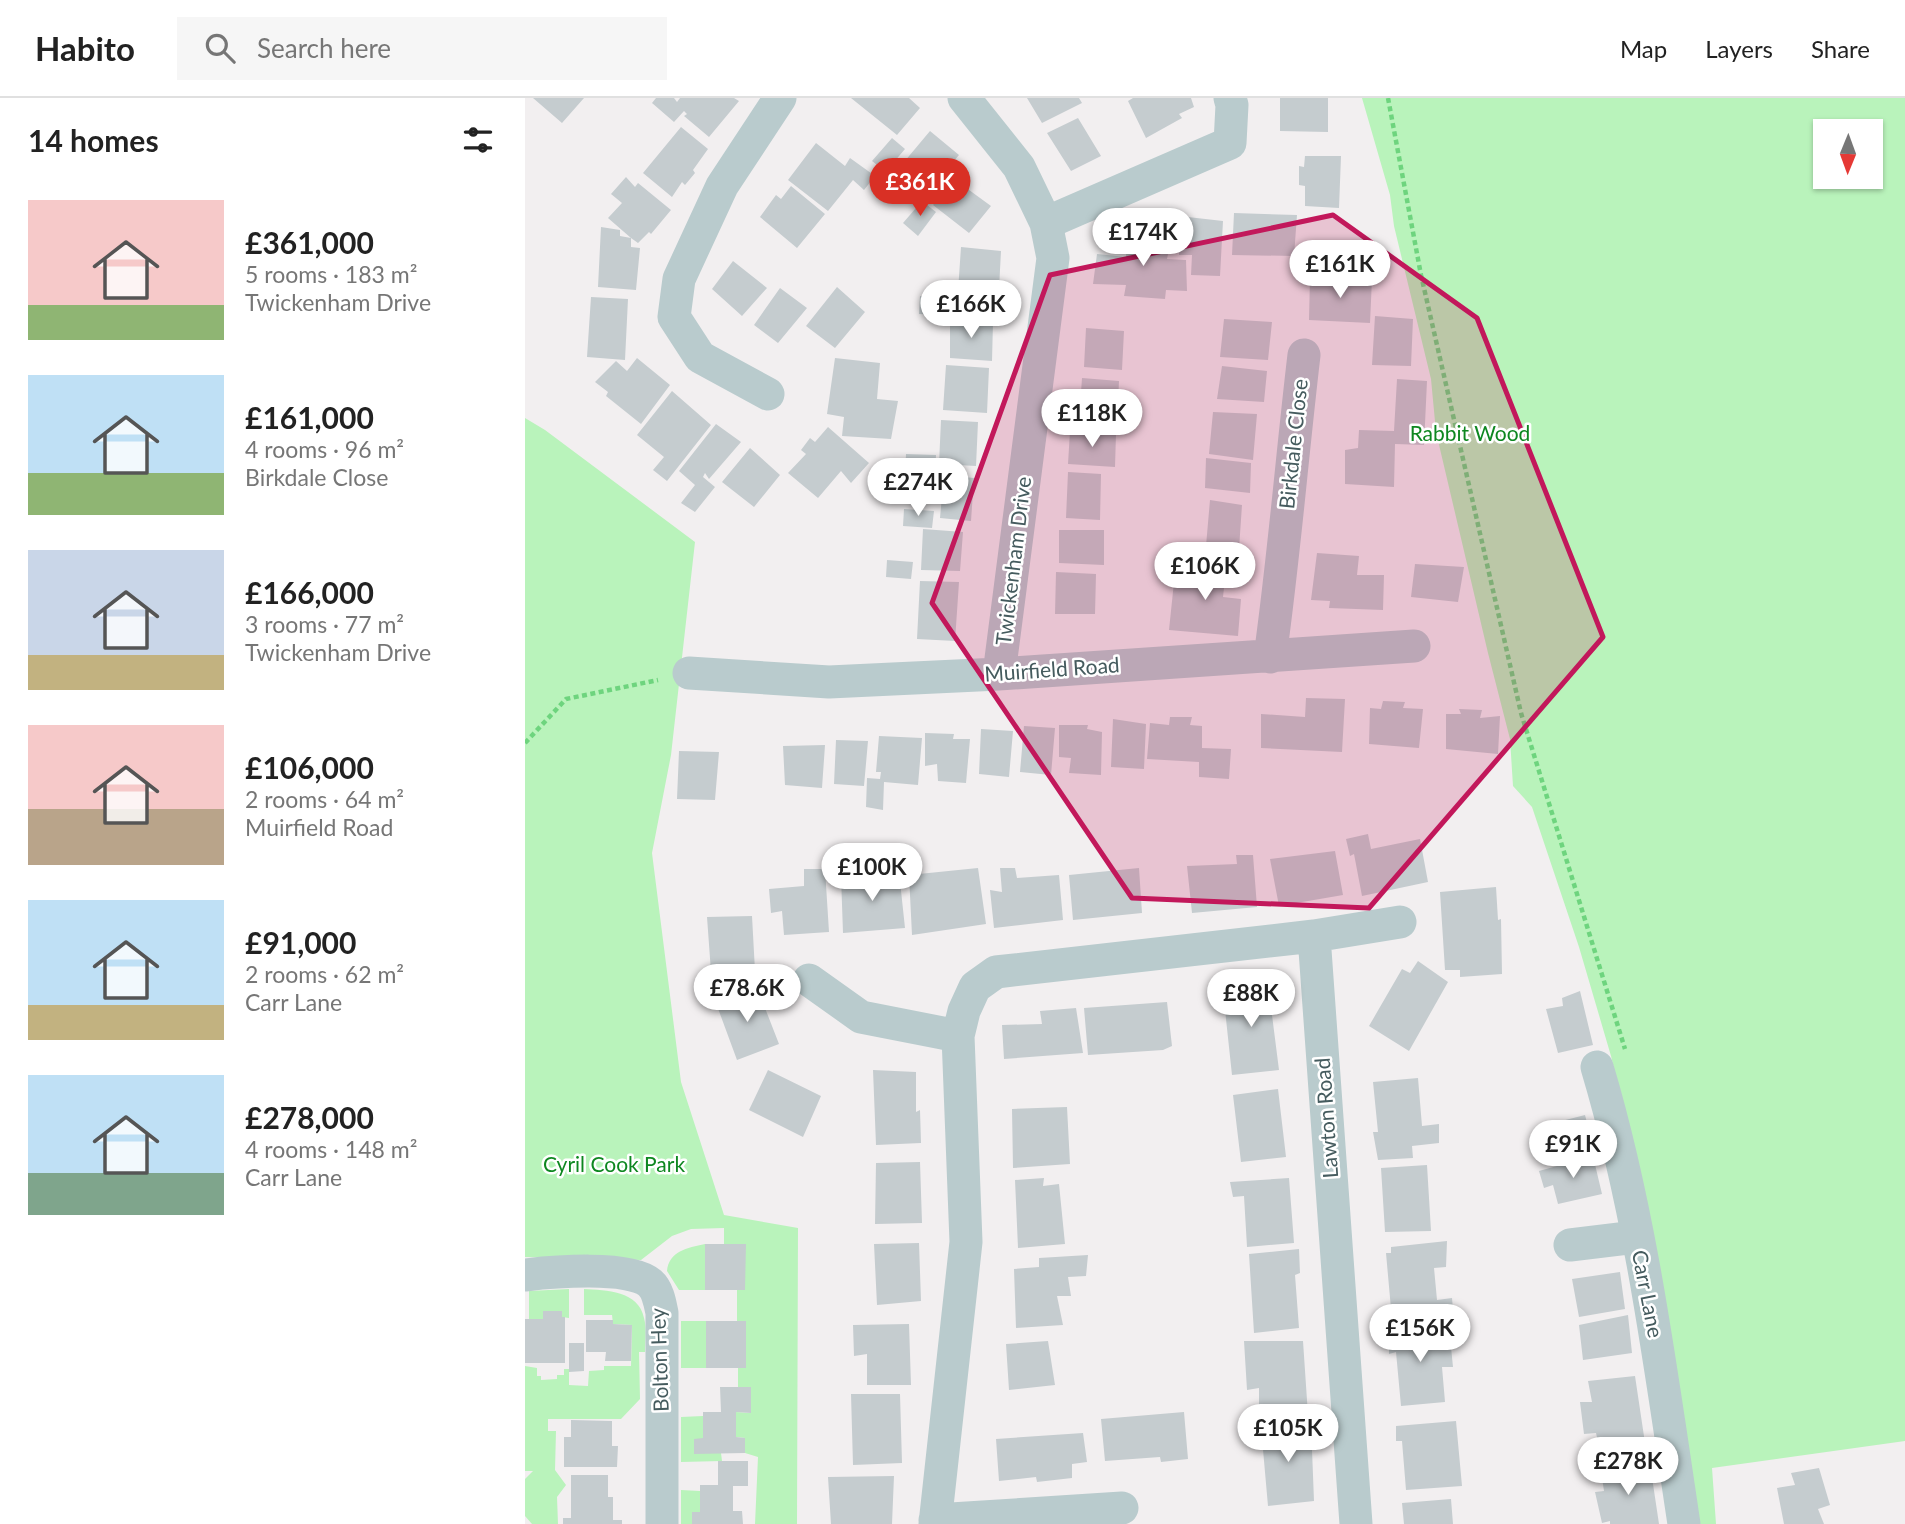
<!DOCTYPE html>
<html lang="en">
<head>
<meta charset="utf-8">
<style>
	:root { --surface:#fff; --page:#f6f6f6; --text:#222; --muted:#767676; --line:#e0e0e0; --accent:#d93025 }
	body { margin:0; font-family:Lato,sans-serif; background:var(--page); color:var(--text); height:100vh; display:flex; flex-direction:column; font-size:26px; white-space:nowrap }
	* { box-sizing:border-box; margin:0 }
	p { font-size:23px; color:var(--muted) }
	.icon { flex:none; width:38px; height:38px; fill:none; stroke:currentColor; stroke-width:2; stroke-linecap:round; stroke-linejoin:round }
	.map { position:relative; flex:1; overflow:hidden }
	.sheet { display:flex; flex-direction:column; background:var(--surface); width:525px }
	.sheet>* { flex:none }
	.needle { width:46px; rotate:181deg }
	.controls { position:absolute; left:1288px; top:21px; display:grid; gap:14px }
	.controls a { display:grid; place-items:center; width:70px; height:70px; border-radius:0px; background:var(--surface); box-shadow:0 2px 5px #0004; font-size:35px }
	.price { position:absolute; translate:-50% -60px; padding:0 16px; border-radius:24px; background:#fff; color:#222; font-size:23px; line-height:46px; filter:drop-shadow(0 2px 4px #0008) }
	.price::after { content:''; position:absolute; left:50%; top:42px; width:21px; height:16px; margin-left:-10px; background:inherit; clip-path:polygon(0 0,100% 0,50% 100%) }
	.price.selected { background:var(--accent); color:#fff }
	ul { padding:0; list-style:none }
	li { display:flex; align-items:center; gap:21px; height:175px; padding:0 28px }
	li span { display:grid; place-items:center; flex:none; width:196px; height:140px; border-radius:0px; color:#555 }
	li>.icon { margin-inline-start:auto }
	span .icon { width:84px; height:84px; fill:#fffc; stroke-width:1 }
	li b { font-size:30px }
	h2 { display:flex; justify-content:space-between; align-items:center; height:84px; padding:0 28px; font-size:30px }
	header { display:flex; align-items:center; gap:42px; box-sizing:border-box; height:98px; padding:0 35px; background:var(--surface); border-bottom:2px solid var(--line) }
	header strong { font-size:33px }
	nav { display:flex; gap:38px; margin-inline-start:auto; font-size:24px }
	.search { width:490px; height:63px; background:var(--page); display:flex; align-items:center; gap:18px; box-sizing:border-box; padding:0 24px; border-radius:0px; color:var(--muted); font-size:26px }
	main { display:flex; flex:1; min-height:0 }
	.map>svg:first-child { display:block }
	.green { fill:#b9f3bb; fill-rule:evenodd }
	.building { fill:#c5cccf }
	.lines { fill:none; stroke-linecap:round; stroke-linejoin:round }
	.path { stroke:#6ed47e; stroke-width:4.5; stroke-dasharray:5 3.5; stroke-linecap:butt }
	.minor { stroke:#b9cbcd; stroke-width:33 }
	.marked { fill:#c2185b; fill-opacity:0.2; stroke:#c2185b; stroke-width:5; stroke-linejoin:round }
	.labels { text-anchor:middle; stroke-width:5; stroke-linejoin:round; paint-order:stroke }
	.park-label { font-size:21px; fill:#0e8720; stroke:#fff }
	.street-label { font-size:21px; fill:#455b5e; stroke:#fff }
</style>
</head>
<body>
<header>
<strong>Habito</strong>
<div class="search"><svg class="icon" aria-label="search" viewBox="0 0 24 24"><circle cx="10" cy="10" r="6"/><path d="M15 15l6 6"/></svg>Search here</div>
<nav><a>Map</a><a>Layers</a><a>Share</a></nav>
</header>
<main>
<section class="sheet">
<h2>14 homes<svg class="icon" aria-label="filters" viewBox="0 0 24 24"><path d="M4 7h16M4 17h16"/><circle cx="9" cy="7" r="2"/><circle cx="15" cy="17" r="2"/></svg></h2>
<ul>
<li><span style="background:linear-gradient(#f6c9c9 75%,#8fb573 0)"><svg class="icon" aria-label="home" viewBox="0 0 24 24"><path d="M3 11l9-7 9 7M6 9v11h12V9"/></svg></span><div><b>£361,000</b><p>5 rooms · 183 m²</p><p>Twickenham Drive</p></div></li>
<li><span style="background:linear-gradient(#bfe0f5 70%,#8fb573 0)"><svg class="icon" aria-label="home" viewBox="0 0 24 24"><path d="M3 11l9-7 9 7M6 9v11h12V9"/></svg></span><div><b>£161,000</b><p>4 rooms · 96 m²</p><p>Birkdale Close</p></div></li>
<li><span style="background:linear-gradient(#c9d6e8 75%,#c2b280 0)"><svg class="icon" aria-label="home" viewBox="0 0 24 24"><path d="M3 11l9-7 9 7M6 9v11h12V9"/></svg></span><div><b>£166,000</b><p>3 rooms · 77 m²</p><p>Twickenham Drive</p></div></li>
<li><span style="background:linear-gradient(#f6c9c9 60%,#b9a48a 0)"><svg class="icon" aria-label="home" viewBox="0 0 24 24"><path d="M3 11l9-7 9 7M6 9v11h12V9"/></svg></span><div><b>£106,000</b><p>2 rooms · 64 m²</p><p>Muirfield Road</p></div></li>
<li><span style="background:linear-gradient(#bfe0f5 75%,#c2b280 0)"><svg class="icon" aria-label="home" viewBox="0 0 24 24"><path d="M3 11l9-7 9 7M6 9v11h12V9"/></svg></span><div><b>£91,000</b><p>2 rooms · 62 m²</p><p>Carr Lane</p></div></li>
<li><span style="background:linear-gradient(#bfe0f5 70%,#7fa58c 0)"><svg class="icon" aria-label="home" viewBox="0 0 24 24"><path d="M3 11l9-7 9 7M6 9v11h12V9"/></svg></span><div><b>£278,000</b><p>4 rooms · 148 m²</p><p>Carr Lane</p></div></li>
</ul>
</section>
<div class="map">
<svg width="1380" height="1426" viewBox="0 0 1380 1426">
	<rect width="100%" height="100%" fill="#f2eff0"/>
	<path class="green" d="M837,0h543v1343l-193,27 4,56h-22l-45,-304 -38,-164 -32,-109 -47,-140 -19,-21 -3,-47 -22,-86 -52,-221 -5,-53 -37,-153 -4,-31zM1300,33h46v46h-46z
		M0,320l20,12 150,112 -24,213 -19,98 29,229 43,133 74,13 -1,296h-42l3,-67 -13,-4v-15l-9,-1v-25l14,1 -12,-26v-20h8v-45l-9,-1v-31h8v-46h-21v-16l-33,1 -19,7 -31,24 -116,-3z
		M180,1146v46h-26l-12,-19c2,-20 20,-23 38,-27z
		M44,1191v29l-7,-1 -1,-6h-18v8h-14v-28z
		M59,1191c22,1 55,2 60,29 3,11 1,23 1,34h-6l1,47 -19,20h-73v12h8l-1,39 11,15 -9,12 1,27h-26l-7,-8v-37l8,-8h-8v-105l12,2v8h4v4l16,-1v-4h7v-6h5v16l19,1 1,-15 15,-1v-4h27l1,-41 -19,-1 -1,-9h-28z
		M156,1223h25v47h-25z
		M178,1318v22l18,15 1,8 -41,1v-45z
		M156,1392l19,1v21h-8v12h-11z"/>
	<path class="building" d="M8,0h51l-22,25z
		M131,0h18l3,4 3,-4h54l5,3 -30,36 -25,-21 3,-2 -3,-3 -10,11 -22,-19z
		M326,0h58l11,10 -23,27z
		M502,0h52l3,5 -40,20z
		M608,0h58l3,9 -15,7 3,4 -36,20 -18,-37z
		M755,0h48v34l-48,-1z
		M553,20l23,38 -30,15 -24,-38z
		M156,29l27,22 -15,21 2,3 -10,12 -3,-3 -10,15 -29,-24z
		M405,33l29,24 -31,36 -29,-23z
		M367,40l13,11 -17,20 14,10 -17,23 -14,-11 15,-19 -14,-11z
		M291,45l29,23 5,-8 25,18 -11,14 -11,-10 -25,31 -40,-31z
		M780,58h36l-2,52 -34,-2v-20l-6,-1v-19l5,1z
		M101,79l9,10 3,-4 33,27 -20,24 -2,-2 -11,11 -7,-5v9l9,1 -4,42 -38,-3 3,-60 19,3v6l11,2 -23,-20 14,-15 -11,-9z
		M429,81l37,27 -22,27 -36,-28z
		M266,88l34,28 -28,34 -37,-31 16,-22 5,4z
		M397,103l14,11 -18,24 -15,-13z
		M709,115l63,2 -3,41 -62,-1z
		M654,118l44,5 -3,55 -29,-1 1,-20h-13z
		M607,133h18v7l21,2 -4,19 19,1 1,31 -21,-1 -1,9 -41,-3 2,-11 -33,-1 4,-30 29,3 1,-20h4z
		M436,149l40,4 -3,57 -41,-2z
		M208,163l34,27 -25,28 -30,-27z
		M785,179l62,2 -2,44 -61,-3z
		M312,189l28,25 -30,36 -29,-22z
		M255,190l27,20 -29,35 -24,-18z
		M395,198l33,2 -1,18 -33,-2z
		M66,199l37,2 -3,61 -38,-3z
		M850,218l38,3 -2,47 -39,-1z
		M425,220l43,4 -1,39 -42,-3z
		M699,221l48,3 -4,38 -48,-3z
		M561,230l38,3 -2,39 -38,-3z
		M112,260l33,27 -29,39 -35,-28 2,-4 -13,-10 21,-21 11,10z
		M310,260l45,5 -3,36 21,2 -7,38 -49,-3 2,-19 -17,-3z
		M421,267l43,3 -2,45 -44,-3z
		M697,268l45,5 -3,31 -47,-3z
		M557,280l37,3 -2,43 -38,-3z
		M872,281l30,2 -3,64 -29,-1 -1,43 -49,-3v-34l13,-2 1,-18 35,1z
		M147,293l39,34 -44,56 -14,-11 11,-13 -27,-22z
		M688,314l44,2 -4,46 -44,-6z
		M416,322l37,2 -2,44 -37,-2z
		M191,326l25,18 -32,37 -4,-6 -2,4 12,10 -20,25 -14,-9 14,-18 -16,-14z
		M303,329l41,36 -18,20 -10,-12 -23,27 -30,-25 18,-19 -5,-4 9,-12 5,4z
		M545,333l46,3 -1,33 -47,-3z
		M225,350l30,27 -26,32 -32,-25z
		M381,356l30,1 -1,20 -30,-1z
		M681,360l45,5 -1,30 -45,-5z
		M543,374l33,2 -1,46 -34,-2z
		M419,377l30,3 -3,43 -31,-3z
		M685,402l32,5 -3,44 -33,-3z
		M379,411l30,2 -2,17 -29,-2z
		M398,431l40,3 -3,39 -39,-1z
		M534,432h45v35l-45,-2z
		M792,455l42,3 -2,19h27l-1,35 -54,-2 1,-7 -19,-1z
		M669,459l33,3 -4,37 18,2 -3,37 -69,-6 5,-48 20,3z
		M362,462l26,2 -2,17 -25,-2z
		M890,466l49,3 -6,35 -47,-5z
		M531,474l40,2 -1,40h-40z
		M395,483l39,1 -4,59 -38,-2z
		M781,600l39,1 -3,53 -81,-4v-34l44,3z
		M858,603l22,1 -2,6 20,1 -4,39 -50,-4 1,-36 11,1z
		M934,611l23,1 -2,8 20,-2 -2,38 -52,-5v-35h15z
		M645,619h22l-2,8 12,1v22l29,1 -2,30 -30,-2v-15l-52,-3 3,-36 19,2z
		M588,621l33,5 -2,45 -33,-2z
		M534,627h29l-1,4 15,3 -1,43 -32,-2 2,-15 -12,-1z
		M499,628l31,2 -4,47 -31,-3z
		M456,631l32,2 -4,46 -30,-3z
		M400,635l29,1 -1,5h17l-4,44 -28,-2 -1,-17 -12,2z
		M354,638l43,2 -4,47 -34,-3 -1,28 -17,-3 1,-29 13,1 1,-7h-5z
		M311,642l32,1 -4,45 -30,-2z
		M300,647l-3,43 -37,-3 -2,-39z
		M154,653l40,1 -4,48 -38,-1z
		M843,736l3,15 49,-10 8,43 -66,14 -8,-42 -4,2 -4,-17z
		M810,753l8,44 -64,11 -9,-47z
		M711,757h17l4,52 -65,6 -5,-47 50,-2z
		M453,770l8,56 -74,11 -3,-60z
		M475,770h15l2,10 42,-3 4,45 -69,8 -4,-38 12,2z
		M614,770l3,45 -69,7 -4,-45z
		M279,771h21l4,63 -45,3 -2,-24 -11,2 -2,-24 35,-3z
		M374,774l6,56 -62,5 -2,-57z
		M971,789l2,33 3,-1 1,55 -42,3v-7h-15l-5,-78z
		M227,818l3,55 -44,1 -4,-55z
		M893,863l30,21 -39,69 -40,-25 33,-57 8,4z
		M749,887l3,29 -5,1 7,55 -47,5 -9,-84z
		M233,892l21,54 -42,16 -21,-57z
		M1055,893l13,54 -35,8 -12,-44 17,-3 -1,-8z
		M642,904l5,44 -9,4 -75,5 -4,-47z
		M551,910l7,45 -79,6 -2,-34 40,-1 -2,-13z
		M243,972l53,26 -18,41 -54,-27z
		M348,972l43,2v40l4,-2 1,33 -45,2z
		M893,980l4,48 17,-2v19l-27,3 1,12 -35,2 -5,-28h5l-5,-50z
		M753,991l8,68 -45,5 -8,-67z
		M542,1009l3,57 -57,4 -1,-59z
		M1060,1017l9,34 -50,11 -6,-33z
		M1068,1058l9,38 -44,10 -5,-19 -9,3 -5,-17z
		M395,1064l2,61 -47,1 1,-61z
		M902,1067l4,66 -46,1 -4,-64z
		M519,1080l-1,8 16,-2 6,60 -47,4 -3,-68z
		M764,1080l5,65 -47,4 -3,-51 -11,1 -3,-15z
		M922,1143l-1,26 -12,1 3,32 15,-2 2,23 -56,5v-8l-6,2 -6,-67h5v-6z
		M394,1145l2,58 -44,4 -3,-61z
		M180,1146h41l-1,46h-40z
		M774,1151l1,24 -5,2 4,53 -45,5 -5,-79z
		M563,1157l-2,21 -18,1 3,19h-14l6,29 -47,3 -2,-59 25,-2v-9z
		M1095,1174l5,37 -46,8 -7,-38z
		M18,1213h19v6h3v46h-40v-44h18z
		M1103,1217l4,38 -49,7 -4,-35z
		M61,1222h27v4l19,1 -1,36h-26l1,-9h-20z
		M181,1223h40v47h-40z
		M384,1226l2,61h-44v-31l-13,2 -1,-31z
		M914,1228l2,24 10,-3 2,20h-11l3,35 -44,4 -5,-54 -7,2v-26z
		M523,1243l7,44 -46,5 -3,-46z
		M719,1243h59l5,74 -49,3v-30l-12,2z
		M44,1245h15v28l-15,1z
		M1110,1278l10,67 -45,8 -4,-18 -12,1 -4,-32h12l-4,-21z
		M195,1289h31v26l-15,-1v25l9,1v15l-51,1v-15l9,-1v-26h18z
		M326,1296h49l2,69 -49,2z
		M659,1314l4,47 -27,3 -1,-5 -55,4 -4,-42z
		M46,1322l41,1v25h6l-1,21h-53v-30h7z
		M931,1323l6,65 -56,4 -4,-49h-6v-15z
		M786,1326l3,77 -46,5 -7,-79z
		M558,1335l4,29 -15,2v14l-35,4 -1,-5 -37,4 -3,-42z
		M193,1363h30v25h-15v25h9l1,13h-51v-12h8v-27h18z
		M1125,1366l9,60h-49v-3l-8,2 -7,-31 9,-1 -3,-20z
		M1294,1370l11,37 -12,4 6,15h-40l-7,-36 18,-3 -4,-12z
		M46,1377h37v22h5v23h9v4h-59v-6h8z
		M369,1378l-2,48h-61l-3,-47z
		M926,1401l2,25h-49l-2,-21z"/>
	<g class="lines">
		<path class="path" d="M863,0l33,177 100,438 104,336
			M0,645l41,-44 92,-19"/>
		<path class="minor" d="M439,0l55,69 27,56 7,35 -54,416
			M521,125l184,-80 2,-38 -2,-7
			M243,296l-68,-37 -26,-40 5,-38 43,-93 58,-88
			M745,559c14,-100 22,-201 34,-302
			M164,575l140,9 170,-8 415,-28
			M789,838l86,-14
			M284,882l52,37 97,19 6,-25 11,-24 21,-15 318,-36 42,588
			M1072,969c44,147 64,305 87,457
			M1045,1147l66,-8
			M0,1177c26,-3 105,-10 125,8 8,7 10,20 12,30v211
			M410,1422l187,-12
			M410,1426l31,-282 -8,-206"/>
	</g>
	<path class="marked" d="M808,117l144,103 126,319 -234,271 -237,-10 -200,-295 118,-328z"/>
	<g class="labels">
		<g class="park-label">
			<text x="945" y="343">Rabbit Wood</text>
			<text x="89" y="1074">Cyril Cook Park</text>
		</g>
		<g class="street-label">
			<text transform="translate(769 346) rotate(-84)" y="7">Birkdale Close</text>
			<text transform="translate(489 463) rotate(-83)" y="7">Twickenham Drive</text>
			<text transform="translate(527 572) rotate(-4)" y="7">Muirfield Road</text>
			<text transform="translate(802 1020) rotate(-94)" y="7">Lawton Road</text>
			<text transform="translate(1122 1196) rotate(79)" y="7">Carr Lane</text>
			<text transform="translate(135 1262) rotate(-92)" y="7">Bolton Hey</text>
		</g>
	</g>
</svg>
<div class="controls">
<a><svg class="needle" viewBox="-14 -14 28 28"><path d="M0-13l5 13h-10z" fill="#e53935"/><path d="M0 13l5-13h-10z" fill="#767676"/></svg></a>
</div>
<b class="price selected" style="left:395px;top:120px">£361K</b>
<b class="price" style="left:618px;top:170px">£174K</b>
<b class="price" style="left:815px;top:202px">£161K</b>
<b class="price" style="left:446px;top:242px">£166K</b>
<b class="price" style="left:567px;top:351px">£118K</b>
<b class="price" style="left:393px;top:420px">£274K</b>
<b class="price" style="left:680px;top:504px">£106K</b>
<b class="price" style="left:347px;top:805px">£100K</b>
<b class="price" style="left:222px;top:926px">£78.6K</b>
<b class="price" style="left:726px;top:931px">£88K</b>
<b class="price" style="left:1048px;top:1082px">£91K</b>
<b class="price" style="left:895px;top:1266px">£156K</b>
<b class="price" style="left:763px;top:1366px">£105K</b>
<b class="price" style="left:1103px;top:1399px">£278K</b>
</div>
</main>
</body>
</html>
